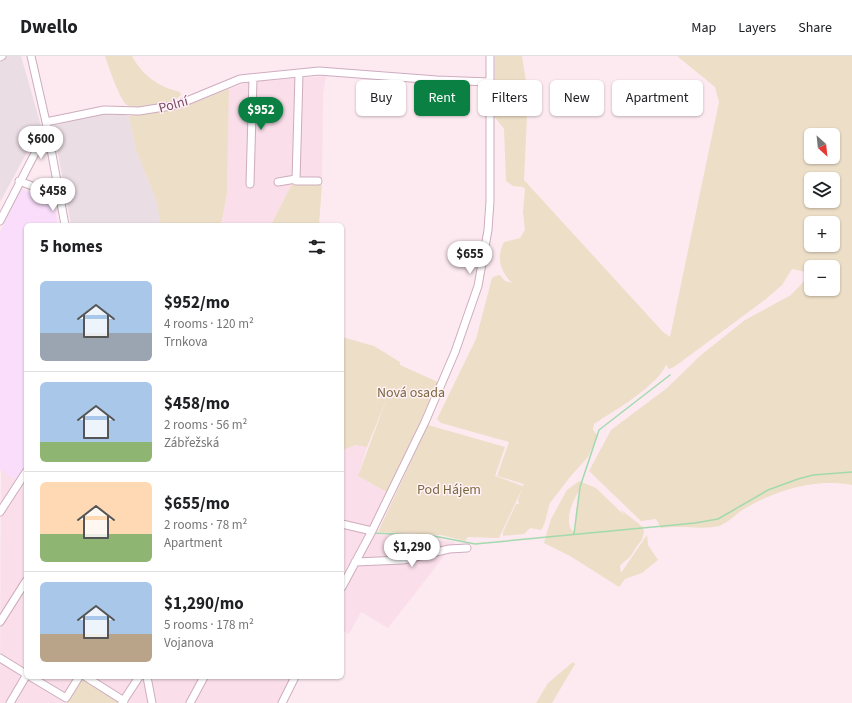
<!DOCTYPE html>
<html lang="en">
<head>
<meta charset="utf-8">
<style>
	:root { --surface:#fff; --page:#f6f6f6; --text:#202124; --muted:#757577; --line:#e0e0e0; --accent:#0b8043 }
	body { margin:0; font-family:"Source Sans 3",sans-serif; background:var(--page); color:var(--text); height:100vh; display:flex; flex-direction:column; font-size:15px; white-space:nowrap }
	* { box-sizing:border-box; margin:0 }
	p { font-size:13px; color:var(--muted) }
	.icon { flex:none; width:22px; height:22px; fill:none; stroke:currentColor; stroke-width:2; stroke-linecap:round; stroke-linejoin:round }
	.map { position:relative; flex:1; overflow:hidden }
	.side { position:absolute; left:24px; top:167px; width:320px; height:456px; display:flex; flex-direction:column; background:var(--surface); border-radius:6px; box-shadow:0 1px 3px #0004 }
	.side>* { flex:none }
	.banner { position:absolute; left:356px; top:24px; width:380px; height:36px; display:flex; gap:8px }
	.needle { width:26px; rotate:153deg }
	.tools { position:absolute; left:804px; top:72px; display:grid; gap:8px }
	.tools a { display:grid; place-items:center; width:36px; height:36px; border-radius:6px; background:var(--surface); box-shadow:0 1px 3px #0004; font-size:20px }
	.price { position:absolute; translate:-50% -34px; padding:0 9px; border-radius:14px; background:#fff; color:#222; font-size:13px; line-height:26px; filter:drop-shadow(0 1px 2px #0008) }
	.price::after { content:''; position:absolute; left:50%; top:24px; width:12px; height:9px; margin-left:-6px; background:inherit; clip-path:polygon(0 0,100% 0,50% 100%) }
	.price.current { background:var(--accent); color:#fff }
	ul { padding:0; list-style:none }
	li { display:flex; align-items:center; gap:12px; height:100px; padding:0 16px }
	li+li { border-top:1px solid var(--line) }
	li span { display:grid; place-items:center; flex:none; width:112px; height:80px; border-radius:6px; color:#555 }
	li>.icon { margin-inline-start:auto }
	span .icon { width:48px; height:48px; fill:#fffc; stroke-width:1 }
	li b { font-size:17px }
	h2 { display:flex; justify-content:space-between; align-items:center; height:48px; padding:0 16px; font-size:17px }
	.chip { padding:0 14px; border-radius:6px; background:var(--surface); box-shadow:0 1px 3px #0004; font-size:14px; line-height:36px }
	.chip.current { background:var(--accent); color:#fff }
	header { display:flex; align-items:center; gap:24px; box-sizing:border-box; height:56px; padding:0 20px; background:var(--surface); border-bottom:1px solid var(--line) }
	header strong { font-size:19px }
	nav { display:flex; gap:22px; margin-inline-start:auto; font-size:14px }
	.map>svg:first-child { display:block }
	.residential { fill:#fadee9 }
	.industrial { fill:#eadde4 }
	.medical { fill:#f9ddfb }
	.green { fill:#ecdec7; fill-rule:evenodd }
	.lines { fill:none; stroke-linecap:round; stroke-linejoin:round }
	.stream { stroke:#a3daad; stroke-width:1.5 }
	.minor-casing { stroke:#ceacbe; stroke-width:9 }
	.minor { stroke:#fff; stroke-width:7 }
	.labels { text-anchor:middle; stroke-width:3; stroke-linejoin:round; paint-order:stroke }
	.street-label { font-size:14px; fill:#7a4c68; stroke:#fff1f6 }
	.park-label { font-size:14px; fill:#7a6a40; stroke:#fff1f6 }
</style>
</head>
<body>
<header>
<strong>Dwello</strong>
<nav><a>Map</a><a>Layers</a><a>Share</a></nav>
</header>
<div class="map">
<svg width="852" height="647" viewBox="0 0 852 647">
	<rect width="100%" height="100%" fill="#fdeaf1"/>
	<path class="residential" d="M326,20l-3,17 -1,92 -30,-1 -21,41h-50l6,-32 2,-104 20,-7z
		M363,389l4,2 -9,29 29,17 -20,40 88,9 -67,86 -27,-16 -12,22 -6,-3 -1,2v-183l8,-4z
		M1,414l21,13 4,-5v199h266l-14,26h-278z"/>
	<path class="industrial" d="M0,0h21l20,70 -41,76z
		M116,57l13,3 7,34 20,50 5,25h-90l-18,-99 47,-12z"/>
	<path class="medical" d="M21,133l32,10 5,26h-32v241l-9,14 -16,-10 -1,1v-239z"/>
	<path class="green" d="M105,0h27c11,20 25,30 48,36l1,3c-8,8 -17,8 -26,10 -8,1 -21,4 -28,0 -7,-4 -19,-40 -22,-49z
		M495,0h27l6,38 -4,86 139,152 7,5 49,-235 -4,-15 -38,-31h175v429c-36,-7 -76,5 -108,24 -8,5 -16,14 -25,17 -15,4 -41,-1 -58,2l-5,-9 -15,2 -52,-50 22,-41 56,-42 34,-33 44,-35 46,-25 20,-21v15h22v-22h-22v6l-19,-4 -10,16 -16,14 -92,68 -5,2 -3,-4c-9,21 -52,46 -72,59l-1,6 5,6 -10,21 -18,20 -20,26c-3,8 -4,21 -9,27l-11,-2 -6,6 -21,2v-4l13,-28h3l-1,-4 5,-13 -24,51 -31,-1 -3,4 -24,-6 -63,-3 50,-107 77,22 -10,29 28,10 1,-2 -27,-8 12,-34 -68,-19 -4,-4 39,-80 16,-61 3,-2 5,-1 5,6 7,2c-12,-12 -16,-26 -8,-41l16,-4 5,-8 -2,-18 2,-23 -2,-2 -10,-1 -7,-5 -2,-52 -10,-13zM811,79h22v22h-22zM811,123h22v22h-22zM811,167h22v22h-22z
		M229,33l-2,104 -6,32h-60l-5,-25 -20,-50 -7,-34 48,-7z
		M292,128l30,1 -3,40h-48z
		M342,281l32,9 26,16v3l38,17 -50,111 -30,-17 29,-78 -20,49 -11,-2 -14,5z
		M579,425l17,7 29,28 -5,-7 24,19h-1l1,4 -2,8c-6,6 -6,8 -10,14 -3,5 -8,7 -12,12l1,7 26,-38 1,10 10,15 -16,13 -17,6 -6,8 -49,-31 -26,-13 7,-24 16,-29zM580,433l-4,22 -1,20h-3c-8,-12 1,-31 8,-42z
		M573,606l2,2 -23,39h-16l12,-20z
		M83,623l35,22 1,2h-52z"/>
	<g class="lines">
		<path class="stream" d="M373,477l61,3 41,8 220,-21 23,-4 50,-29 30,-11 15,-4 39,-3
			M574,478l6,-47 19,-57 71,-55"/>
		<defs>
			<path id="minor" d="M31,0l15,66 19,103
				M0,1l2,-1
				M299,18l-3,107h22
				M46,66l58,-12 35,1 38,-6 63,-26 79,-8 118,9 53,2
				M19,125l40,15
				M278,126l18,-3
				M250,128l3,-105
				M0,165l47,-91
				M0,456l26,-40
				M342,468l30,7
				M355,506l48,-2 46,-11 18,-1
				M342,531l30,-56 53,-109 30,-70 23,-66 10,-56 2,-29v-145
				M0,566l26,-41
				M0,602l26,16
				M31,621l35,21 13,-21
				M86,621l38,24
				M147,621l5,26
				M10,647l16,-27
				M122,647l17,-26
				M190,647l14,-26
				M282,647l13,-26"/>
		</defs>
		<use href="#minor" class="minor-casing"/>
		<use href="#minor" class="minor"/>
	</g>
	<g class="labels">
		<g class="street-label">
			<text transform="translate(173 48) rotate(-15)" y="5">Polní</text>
		</g>
		<g class="park-label">
			<text x="411" y="341">Nová osada</text>
			<text x="449" y="438">Pod Hájem</text>
		</g>
	</g>
</svg>
<div class="tools">
<a><svg class="needle" viewBox="-14 -14 28 28"><path d="M0-13l5 13h-10z" fill="#e53935"/><path d="M0 13l5-13h-10z" fill="#757577"/></svg></a>
<a><svg class="icon" aria-label="layers" viewBox="0 0 24 24"><path d="M12 4l9 5-9 5-9-5zM3 14l9 5 9-5"/></svg></a>
<a>+</a>
<a>−</a>
</div>
<b class="price current" style="left:261px;top:75px">$952</b>
<b class="price" style="left:41px;top:104px">$600</b>
<b class="price" style="left:53px;top:156px">$458</b>
<b class="price" style="left:470px;top:219px">$655</b>
<b class="price" style="left:412px;top:512px">$1,290</b>
<div class="banner">
<a class="chip">Buy</a>
<a class="chip current">Rent</a>
<a class="chip">Filters</a>
<a class="chip">New</a>
<a class="chip">Apartment</a>
</div>
<section class="side">
<h2>5 homes<svg class="icon" aria-label="filters" viewBox="0 0 24 24"><path d="M4 7h16M4 17h16"/><circle cx="9" cy="7" r="2"/><circle cx="15" cy="17" r="2"/></svg></h2>
<ul>
<li><span style="background:linear-gradient(#a9c7e8 65%,#9aa5b1 0)"><svg class="icon" aria-label="home" viewBox="0 0 24 24"><path d="M3 11l9-7 9 7M6 9v11h12V9"/></svg></span><div><b>$952/mo</b><p>4 rooms · 120 m²</p><p>Trnkova</p></div></li>
<li><span style="background:linear-gradient(#a9c7e8 75%,#8fb573 0)"><svg class="icon" aria-label="home" viewBox="0 0 24 24"><path d="M3 11l9-7 9 7M6 9v11h12V9"/></svg></span><div><b>$458/mo</b><p>2 rooms · 56 m²</p><p>Zábřežská</p></div></li>
<li><span style="background:linear-gradient(#ffd9b3 65%,#8fb573 0)"><svg class="icon" aria-label="home" viewBox="0 0 24 24"><path d="M3 11l9-7 9 7M6 9v11h12V9"/></svg></span><div><b>$655/mo</b><p>2 rooms · 78 m²</p><p>Apartment</p></div></li>
<li><span style="background:linear-gradient(#a9c7e8 65%,#b9a48a 0)"><svg class="icon" aria-label="home" viewBox="0 0 24 24"><path d="M3 11l9-7 9 7M6 9v11h12V9"/></svg></span><div><b>$1,290/mo</b><p>5 rooms · 178 m²</p><p>Vojanova</p></div></li>
</ul>
</section>
</div>
</body>
</html>
